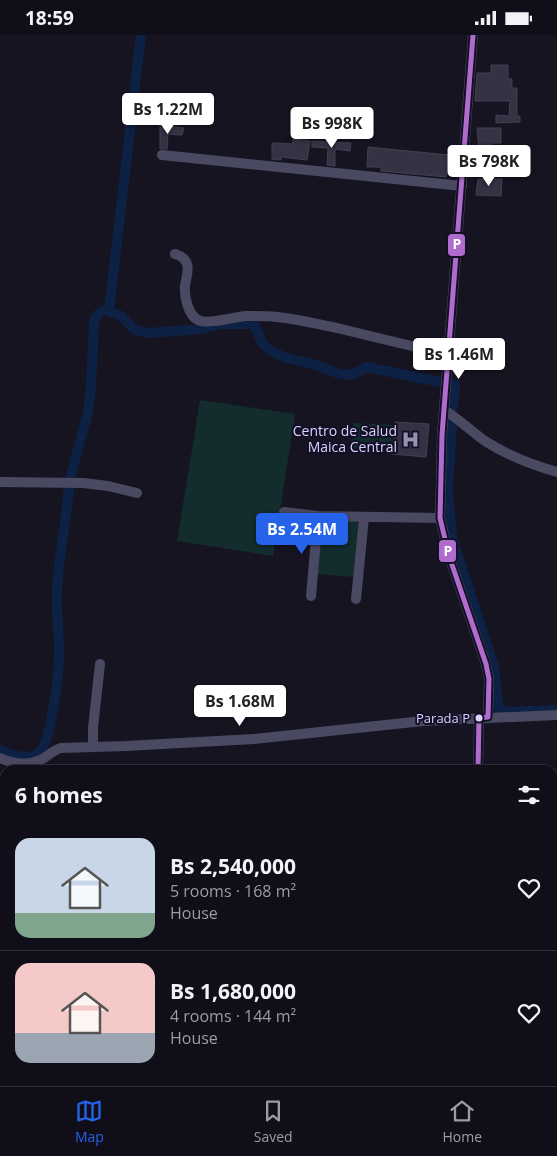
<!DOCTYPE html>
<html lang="en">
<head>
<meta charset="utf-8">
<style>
	:root { --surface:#100f19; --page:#1e1d26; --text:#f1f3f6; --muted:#9c9ca2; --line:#302f38; --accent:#2563eb }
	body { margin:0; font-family:"Open Sans",sans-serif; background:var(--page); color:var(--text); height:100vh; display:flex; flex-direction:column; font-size:19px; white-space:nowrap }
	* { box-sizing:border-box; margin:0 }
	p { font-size:16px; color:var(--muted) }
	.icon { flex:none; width:28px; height:28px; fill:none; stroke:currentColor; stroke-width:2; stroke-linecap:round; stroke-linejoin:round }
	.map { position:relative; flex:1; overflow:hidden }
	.sheet { position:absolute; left:0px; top:730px; width:558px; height:321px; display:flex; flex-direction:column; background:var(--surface); border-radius:15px 15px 0 0; box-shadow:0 2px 12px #0003,0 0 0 1px var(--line) }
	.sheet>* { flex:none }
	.price { position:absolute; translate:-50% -42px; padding:0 11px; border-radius:5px; background:#fff; color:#222; font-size:16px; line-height:32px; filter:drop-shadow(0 1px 2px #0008) }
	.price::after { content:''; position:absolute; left:50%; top:30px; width:15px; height:11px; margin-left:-8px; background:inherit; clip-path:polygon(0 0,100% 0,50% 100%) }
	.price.selected { background:var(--accent); color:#fff }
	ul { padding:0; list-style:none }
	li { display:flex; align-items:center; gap:15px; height:125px; padding:0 15px }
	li+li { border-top:1px solid var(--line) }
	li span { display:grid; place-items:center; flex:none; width:140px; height:100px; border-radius:15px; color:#555 }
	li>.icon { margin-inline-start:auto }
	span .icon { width:60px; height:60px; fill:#fffc; stroke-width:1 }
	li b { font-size:21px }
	h2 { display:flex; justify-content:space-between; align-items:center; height:60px; padding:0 15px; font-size:21px }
	.status { display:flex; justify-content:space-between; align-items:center; height:35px; padding:0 25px; background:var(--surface); direction:ltr }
	.status svg { height:14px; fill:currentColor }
	.tabs { display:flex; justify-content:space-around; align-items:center; height:70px; border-top:1px solid var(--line); background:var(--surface); font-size:14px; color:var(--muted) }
	.tabs a { display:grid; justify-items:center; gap:2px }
	.tabs .selected { color:var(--accent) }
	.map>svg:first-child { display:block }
	.green { fill:#132c2d }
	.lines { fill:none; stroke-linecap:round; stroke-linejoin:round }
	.canal { stroke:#0d2144; stroke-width:10 }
	.building { fill:#343243; stroke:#433f54 }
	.path { stroke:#44505f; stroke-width:2; stroke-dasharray:2.5 4; stroke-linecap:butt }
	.minor { stroke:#4a4962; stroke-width:10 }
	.bus-1-casing { stroke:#130f26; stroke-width:9 }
	.bus-1 { stroke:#b06ccc; stroke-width:5 }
	.bus-dot { fill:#d9d4ff; stroke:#130f26; stroke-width:2 }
	.labels { text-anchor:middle; stroke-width:4; stroke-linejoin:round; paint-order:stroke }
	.bus-label { font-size:13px; fill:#d9d4ff; stroke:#130f26; text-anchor:end }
	.poi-label { font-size:14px; fill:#d9d4ff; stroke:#130f26; text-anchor:end }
	.line-badge { stroke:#130f26; stroke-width:2 }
	.badge-label { font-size:14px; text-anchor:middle; font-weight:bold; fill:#fff }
</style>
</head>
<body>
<div class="status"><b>18:59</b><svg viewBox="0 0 49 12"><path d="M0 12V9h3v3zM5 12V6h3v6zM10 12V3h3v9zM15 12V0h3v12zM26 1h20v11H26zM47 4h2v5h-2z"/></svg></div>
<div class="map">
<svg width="557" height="1051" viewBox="0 0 557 1051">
	<rect width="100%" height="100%" fill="#161421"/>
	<path class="green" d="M200,365l95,14 -22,142 -96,-15z
		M353,388l39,2 -1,25 -39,-2z
		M322,486h33l3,2 -5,54 -36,-3z"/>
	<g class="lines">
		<path class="canal" d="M109,276l32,-276
			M453,372l2,-23
			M452,388l-4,67 4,47 42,130 5,45 58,-2
			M71,440l17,-63 3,-24 3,-67 4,-7 7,-4 16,6 14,14 13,3 53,-4 21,-5h32c4,7 4,14 10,21 14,14 36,15 54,21 10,3 20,9 30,9 7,-1 13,-4 18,-8l74,15
			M0,715c11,5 29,12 40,2 11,-10 18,-75 19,-93 1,-23 -3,-46 -2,-69 2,-34 9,-69 12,-103
			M552,1020h5
			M546,1051v-5"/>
	</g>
	<path class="building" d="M491,30h17v14h4v9h5v28h3v6l-24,1v-8l13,1 1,-15h-35l2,-28h14z
		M160,90l24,3 -2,7 -14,-1 -1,15h-7z
		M477,93h24v15h-10l3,22 -14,-1z
		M293,104l17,2 -3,19 -26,-3v3l-9,-1v-16l21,1z
		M312,106l39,2 -1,8 -15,-2v17l-8,-1 1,-17 -16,-1z
		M368,112l81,8 -3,22 -65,-6v-4h-14z
		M478,144h24l-1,17 -25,-1z
		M395,387l34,2 -3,33 -34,-3z"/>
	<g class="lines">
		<path class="path" d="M553,1051v-13"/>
		<path class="minor" d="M473,0l-31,400 -2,83 9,38 37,108 3,15 -1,38
			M162,120l300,31
			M175,219c17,5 13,18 10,31 -1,11 3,33 16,36 11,3 33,-4 45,-5 11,0 21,0 31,1 20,2 40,7 60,11 37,9 75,18 112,27
			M444,375c15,9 27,21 41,31 22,14 47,24 72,31
			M0,447l83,1 25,3 29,7
			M284,477l34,4 122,2
			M311,561l7,-80
			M356,564l8,-82
			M93,711v-18l7,-64
			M0,723c14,6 29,9 44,0 6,-4 10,-8 17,-10l65,-2 128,-7 169,-18 134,-6
			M478,735l1,-52
			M0,838l5,6
			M552,1028h5
			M145,1051l10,-5
			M242,1051v-5
			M345,1051v-5"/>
		<defs>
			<path id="bus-1" d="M473,0l-31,400 -2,83 9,38 37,108 3,15 -1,38
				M478,735l1,-52 9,-1"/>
		</defs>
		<use href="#bus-1" class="bus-1-casing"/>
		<use href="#bus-1" class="bus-1"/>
	</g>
	<defs>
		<symbol id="hospital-bare" viewBox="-9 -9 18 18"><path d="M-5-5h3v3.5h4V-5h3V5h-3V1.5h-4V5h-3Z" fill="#9591b1" stroke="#130f26" stroke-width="2.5" paint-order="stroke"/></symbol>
	</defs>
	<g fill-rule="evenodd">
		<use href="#hospital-bare" x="398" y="392" width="25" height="25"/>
	</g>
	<circle class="bus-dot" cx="479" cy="683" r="4.5"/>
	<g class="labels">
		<g class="bus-label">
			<text x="470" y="688">Parada P</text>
		</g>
		<g class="poi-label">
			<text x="397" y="401">Centro de Salud<tspan x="397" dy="16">Maica Central</tspan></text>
		</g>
	</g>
	<g class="line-badge">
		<rect x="447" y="198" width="19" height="24" rx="5" fill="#b06ccc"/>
		<rect x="438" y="504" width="19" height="24" rx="5" fill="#b06ccc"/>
	</g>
	<g class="badge-label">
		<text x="457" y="214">P</text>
		<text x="448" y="521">P</text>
	</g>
</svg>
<b class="price" style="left:168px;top:100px">Bs 1.22M</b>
<b class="price" style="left:332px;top:114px">Bs 998K</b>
<b class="price" style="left:489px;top:152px">Bs 798K</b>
<b class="price" style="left:459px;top:345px">Bs 1.46M</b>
<b class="price selected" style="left:302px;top:520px">Bs 2.54M</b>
<b class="price" style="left:240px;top:692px">Bs 1.68M</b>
<section class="sheet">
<h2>6 homes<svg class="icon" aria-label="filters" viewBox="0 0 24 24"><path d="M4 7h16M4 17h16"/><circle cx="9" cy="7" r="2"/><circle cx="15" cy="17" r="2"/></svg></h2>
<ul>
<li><span style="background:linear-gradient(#c9d6e8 75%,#7fa58c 0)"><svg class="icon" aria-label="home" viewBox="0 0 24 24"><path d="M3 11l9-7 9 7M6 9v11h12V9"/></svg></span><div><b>Bs 2,540,000</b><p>5 rooms · 168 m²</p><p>House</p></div><svg class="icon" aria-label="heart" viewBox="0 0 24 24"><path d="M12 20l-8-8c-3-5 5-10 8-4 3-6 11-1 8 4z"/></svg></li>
<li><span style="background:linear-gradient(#f6c9c9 70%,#9aa5b1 0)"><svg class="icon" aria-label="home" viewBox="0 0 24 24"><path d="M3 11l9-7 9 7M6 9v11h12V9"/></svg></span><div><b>Bs 1,680,000</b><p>4 rooms · 144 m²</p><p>House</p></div><svg class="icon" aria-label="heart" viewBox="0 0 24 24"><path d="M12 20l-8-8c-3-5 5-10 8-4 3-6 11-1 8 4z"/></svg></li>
</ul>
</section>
</div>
<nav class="tabs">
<a class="selected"><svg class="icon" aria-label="map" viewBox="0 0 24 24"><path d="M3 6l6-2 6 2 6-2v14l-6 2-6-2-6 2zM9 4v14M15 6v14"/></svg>Map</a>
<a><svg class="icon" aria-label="saved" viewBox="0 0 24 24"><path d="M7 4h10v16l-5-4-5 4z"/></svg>Saved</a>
<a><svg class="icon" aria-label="home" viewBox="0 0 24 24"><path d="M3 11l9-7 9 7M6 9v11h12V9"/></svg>Home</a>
</nav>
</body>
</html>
